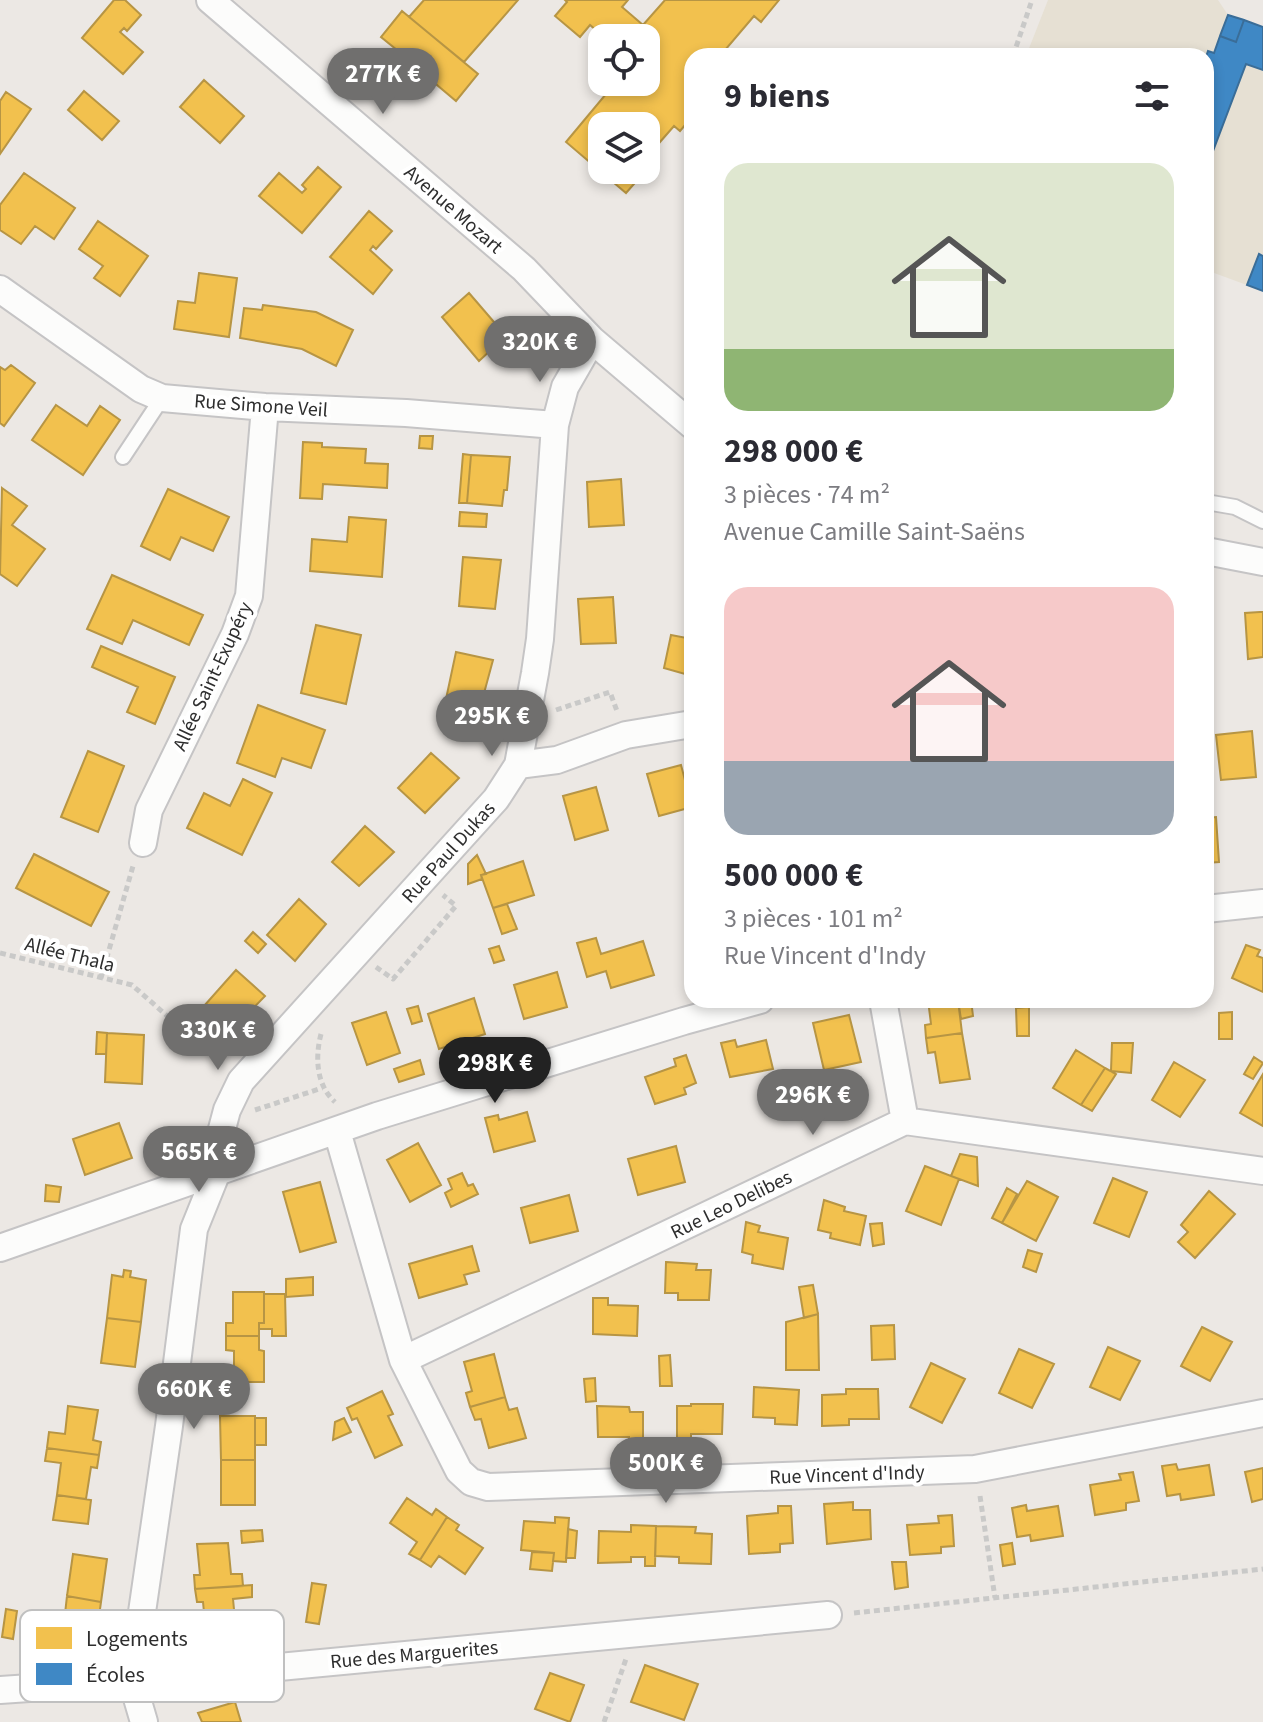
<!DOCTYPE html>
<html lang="fr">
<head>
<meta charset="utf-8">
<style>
	:root { --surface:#fff; --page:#f2f2f3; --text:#2b2b33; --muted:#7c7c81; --accent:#706f6e }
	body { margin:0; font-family:"Source Sans 3",sans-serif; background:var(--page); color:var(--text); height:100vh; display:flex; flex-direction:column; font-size:30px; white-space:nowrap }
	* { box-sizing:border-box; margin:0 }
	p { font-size:26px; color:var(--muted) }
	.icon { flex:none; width:44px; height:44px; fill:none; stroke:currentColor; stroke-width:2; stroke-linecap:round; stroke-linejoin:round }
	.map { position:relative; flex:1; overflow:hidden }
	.side { position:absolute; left:684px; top:48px; width:530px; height:960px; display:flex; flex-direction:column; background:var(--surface); border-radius:24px; box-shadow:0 4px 12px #0003 }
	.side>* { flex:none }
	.tools { position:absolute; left:588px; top:24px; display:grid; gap:16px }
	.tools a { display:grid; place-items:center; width:72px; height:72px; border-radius:16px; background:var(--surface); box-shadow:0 4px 12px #0003; font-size:40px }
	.price { position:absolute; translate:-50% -68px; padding:0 18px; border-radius:28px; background:var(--accent); color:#fff; font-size:26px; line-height:52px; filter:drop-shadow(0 2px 4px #0008) }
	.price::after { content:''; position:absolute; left:50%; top:48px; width:24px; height:18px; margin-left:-12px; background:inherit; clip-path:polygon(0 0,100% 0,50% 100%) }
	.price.active { background:#222; color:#fff }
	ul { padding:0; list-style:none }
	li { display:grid; align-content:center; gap:16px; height:424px; padding:0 40px }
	li span { display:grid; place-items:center; height:248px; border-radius:24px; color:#555 }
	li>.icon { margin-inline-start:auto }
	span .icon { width:144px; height:144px; fill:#fffc; stroke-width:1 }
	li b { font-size:34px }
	h2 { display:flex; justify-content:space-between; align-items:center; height:96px; padding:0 40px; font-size:34px }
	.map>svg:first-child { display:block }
	.education { fill:#e6e0d3 }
	.homes { fill:#f2c14e; stroke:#b79544; stroke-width:2 }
	.schools { fill:#3f88c5; stroke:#3a6d98; stroke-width:2 }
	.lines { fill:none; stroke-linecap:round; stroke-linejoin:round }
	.service-casing { stroke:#c5c4c5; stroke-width:18 }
	.minor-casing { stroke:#c5c4c5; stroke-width:30 }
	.path { stroke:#c9c9c8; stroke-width:5; stroke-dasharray:6 4; stroke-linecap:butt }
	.service { stroke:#fcfcfb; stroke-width:14 }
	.minor { stroke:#fcfcfb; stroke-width:26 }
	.labels { text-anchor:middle; stroke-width:8; stroke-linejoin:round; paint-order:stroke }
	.street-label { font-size:20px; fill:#2e2e2e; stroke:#fff }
	.key { fill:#fff; stroke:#c0c0c0; stroke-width:2 }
	.key-label { font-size:22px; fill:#2e2e2e }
</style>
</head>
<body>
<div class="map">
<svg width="1263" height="1722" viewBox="0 0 1263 1722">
	<rect width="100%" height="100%" fill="#ece8e4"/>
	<path class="education" d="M1048,0h170l10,15 35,12v264l-57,-21v-214h-180z"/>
	<path class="homes" d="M114,0h11l16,15 -14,16 -3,-3 -4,4 23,20 -20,22 -41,-36z
		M424,0h94l-54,62 -55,-45z
		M565,0h63l-6,7 21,18 22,-25h114l-18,22 -7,-6 -34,40h-28v61l-12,14 -6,-5 -28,32v-32h-44v44h34l5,6 -15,17 -60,-51 50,-60h30v-44h-41l-15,-13 -10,12 -25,-21 12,-14z
		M402,11l76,63 -22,27 -32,-27 5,-7 -11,-9 -5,5 -32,-26z
		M204,80l40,36 -24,27 -40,-36z
		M84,91l35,30 -17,19 -34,-30z
		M6,92l25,17 -31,45v-53z
		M318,167l23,20 -39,46 -43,-37 20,-23 23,20 4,-4 -4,-4z
		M24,173l51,35 -21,31 -19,-13 -14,18 -21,-14v-25z
		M369,211l23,20 -16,18 -3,-3 -3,4 22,20 -19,24 -43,-37z
		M98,221l50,35 -28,40 -26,-18 9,-12 -24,-17z
		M199,273l38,5 -8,59 -55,-8 4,-28 17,2z
		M469,293l37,43 -27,25 -37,-44z
		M263,305l53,7 37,18 -17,36 -34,-17 -62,-11 4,-30 18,2z
		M11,365l24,18 -31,43 -4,-3v-56l5,3z
		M56,405l31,21 13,-20 20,14 -37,55 -51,-35z
		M420,436h13l-1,13 -13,-1z
		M303,442l19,1v4l44,2 -1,14 23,1 -1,24 -64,-4 -1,15 -22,-1z
		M463,454l8,1 -4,48h-8z
		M471,455l39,2 -3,33h-3l-2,16 -35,-3z
		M621,479l3,46 -35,2 -2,-45z
		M2,488l25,18 -15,19 33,24 -28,37 -17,-12z
		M168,489l61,28 -16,34 -32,-14 -11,23 -29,-14z
		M686,497h6v46h-4z
		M460,512l27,2 -1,13 -27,-1z
		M349,517l37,3 -4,57 -72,-6 2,-32 35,3z
		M463,557l38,3 -6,49 -36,-3z
		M112,575l91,40 -14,30 -56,-25 -11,24 -35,-15z
		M613,597l3,46 -35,1 -3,-45z
		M1260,612h3v45l-15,2 -3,-46z
		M316,625l45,10 -15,69 -45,-11z
		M671,635l21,4v37l-28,-8z
		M101,646l74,31 -20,47 -28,-12 11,-25 -46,-20z
		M456,652l37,8 -13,48 -34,-9z
		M258,705l67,25 -14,38 -29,-10 -7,19 -38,-14z
		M1252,731l4,46 -35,3 -5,-45z
		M88,751l36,15 -26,66 -37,-15z
		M431,753l28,25 -34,35 -27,-25z
		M681,765l11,42 -33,9 -12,-42z
		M243,779l29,14 -30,62 -55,-27 17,-35 26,13z
		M596,787l12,43 -33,10 -12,-44z
		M1216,817l3,45 -13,1v-45z
		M365,826l29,26 -35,34 -27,-24z
		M34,854l75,38 -18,34 -75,-38z
		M477,855l9,19 -5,1 1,4 -14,5v-20z
		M523,861l11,34 -41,13 -12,-33z
		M299,899l27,25 -31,37 -28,-26z
		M507,904l10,25 -15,5 -9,-26z
		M253,932l13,12 -8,9 -13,-12z
		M596,938l5,16 42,-13 11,34 -43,13 -5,-17 -19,6 -10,-34z
		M1246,945l14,5 -3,6 6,2v34l-31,-14z
		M499,946l5,14 -10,3 -5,-14z
		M236,970l29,26 -34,35 -27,-25z
		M557,972l10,35 -43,12 -10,-34z
		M474,998l11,36 -46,15 -11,-35z
		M928,1000h30l4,33 -36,5 -1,-13 6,-1z
		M958,1000h13l2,16 -12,3z
		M418,1006l4,15 -10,3 -5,-15z
		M1029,1007v29h-12l-1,-28z
		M386,1012l14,41 -33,12 -15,-42z
		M1232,1012v27h-13v-26z
		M849,1015l12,47 -37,8 -11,-47z
		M97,1032l10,1 -1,21h-10z
		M107,1033l37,2 -2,49 -37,-2z
		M962,1033l8,46 -30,4 -5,-31 -7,1 -2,-15z
		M735,1040l2,7 29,-7 7,29 -43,8 -9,-34z
		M1112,1043h21l-2,30 -20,-2z
		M1076,1050l29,18 -24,37 -28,-17z
		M686,1055l10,28 -12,5 2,6 -31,10 -10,-27 31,-11 -2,-7z
		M1254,1057l9,6 -10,16 -9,-5z
		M420,1060l4,14 -25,8 -5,-13z
		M1174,1062l31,18 -25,37 -28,-17z
		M1105,1068l11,6 -24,37 -11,-6z
		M1263,1074v52l-23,-13z
		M527,1112l8,29 -41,11 -9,-34 13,-3 1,5z
		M119,1123l13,35 -47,17 -12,-36z
		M418,1143l23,42 -31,17 -23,-42z
		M676,1146l9,36 -47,13 -10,-36z
		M960,1154l17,3 1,29 -27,-10z
		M925,1166l34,13 -18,46 -35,-14z
		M462,1173l6,13 5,-2 5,10 -27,13 -6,-14 7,-4 -4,-10z
		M1113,1178l34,14 -18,45 -35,-14z
		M1027,1181l31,16 -22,44 -34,-18z
		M320,1182l16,60 -36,10 -17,-60z
		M46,1185l15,2 -2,15 -14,-1z
		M1007,1188l10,6 -15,29 -10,-5z
		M1209,1191l26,23 -40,44 -17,-16 10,-10 -7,-7z
		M569,1195l9,36 -48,12 -9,-35z
		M824,1200l21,7 -1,4 22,5 -6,29 -30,-7 1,-5 -13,-3z
		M746,1222l14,4 -2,6 30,6 -5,31 -31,-6 1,-8 -11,-3z
		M882,1223l2,21 -11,2 -3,-22z
		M472,1246l7,25 -15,4 3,9 -48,14 -10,-34z
		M1028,1250l14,4 -6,18 -13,-5z
		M666,1262l31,2 -1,6h15l-2,30h-31v-7h-13z
		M124,1270l7,1 -1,6 16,3 -5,42 -34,-4 5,-43 11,2z
		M313,1277v18l-27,2v-18z
		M813,1285l5,29 -14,4 -5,-31z
		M233,1292h31v31h-5v13h-33v-13h7z
		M264,1294h21l1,42h-14v-7h-13v-6h5z
		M593,1298h15v7l30,1 -1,30 -44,-2z
		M818,1314l1,56h-33v-48z
		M107,1318l34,4 -6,45 -34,-4z
		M894,1325l1,34 -23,1 -1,-34z
		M1202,1327l30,15 -22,39 -29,-15z
		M226,1336h33v14l5,1v31h-30v-31l-8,-1z
		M1108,1347l32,14 -20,39 -30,-13z
		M1019,1349l35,15 -22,44 -33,-15z
		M494,1354l11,43 -35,10 -4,-14 6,-2 -8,-29z
		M670,1355l2,31h-12l-1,-30z
		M931,1363l34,16 -23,44 -32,-16z
		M595,1378l1,23 -10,1 -2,-23z
		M754,1387l45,3 -2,35 -22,-1v-6l-22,-1z
		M846,1389h32l1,30h-30v6l-27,1v-31l24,-1z
		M382,1391l11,23 -5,2 14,29 -27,13 -18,-40 -5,2 -5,-12z
		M505,1397l4,13 8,-2 9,30 -37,10 -8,-29 -6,1 -5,-13z
		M691,1404h32l-1,30h-31v8l-14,1v-37h14z
		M68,1406l30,4 -5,30 8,2 -2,13 -52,-7 2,-16 16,2z
		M597,1406l32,1 1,5h13v30h-14v-5h-31z
		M220,1416h35v44h-34z
		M255,1418h11v27h-11z
		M344,1418l7,14 -18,8 2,-18z
		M47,1448l52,7 -2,13 -6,-1 -5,32 -29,-4 4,-32 -16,-2z
		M255,1460v45h-34v-45z
		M1176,1464l2,6 31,-5 5,30 -33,5 -1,-6 -13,2 -5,-30z
		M1263,1468v31l-11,3 -7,-30z
		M1133,1472l6,29 -13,2v7l-31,5 -5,-30 31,-5 -2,-6z
		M57,1495l34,5 -3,24 -35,-4z
		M407,1498l25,17 4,-6 11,8 -27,43 -11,-6 8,-12 -27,-19z
		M853,1502v8h17l1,29 -44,5 -3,-40z
		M1026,1505l1,6 31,-5 5,30 -32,5 -1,-6 -13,2 -5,-29z
		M778,1506h13l2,37 -13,1v8l-31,2 -2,-38 31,-3z
		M952,1515l2,31 -13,1v6l-31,2 -3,-30 32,-2 -1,-7z
		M447,1517l12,8 -3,5 27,18 -18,26 -26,-18 -8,11 -11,-7z
		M555,1517l14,1 -3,44 -13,-1 1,-8 -33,-3 3,-29 31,2z
		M631,1525l25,1 -1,40h-10v-9h-14v5l-33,1 1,-32 32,1z
		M656,1526l40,1 -1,6 17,1 -1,30 -32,-1v-6l-24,-1z
		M568,1529l9,2 -2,27h-9z
		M262,1530l1,11 -21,2 -1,-12z
		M228,1543l3,31h11l1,12 -48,3 -1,-14h6l-3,-31z
		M1012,1543l3,21 -12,2 -3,-21z
		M532,1552l22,1 -2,18 -22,-2z
		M73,1554l34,5 -6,43 -34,-6z
		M892,1562h14l2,25 -13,2z
		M312,1583l14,2 -7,39 -13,-2z
		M252,1585v12l-19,2 3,31 -30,3 -3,-31h-6l-2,-13z
		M67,1596l34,6 -6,43 -33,-4z
		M6,1609l11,2 -4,28 -11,-2z
		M645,1665l53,19 -14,36 -53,-18z
		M550,1673l34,12 -14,37 -35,-13z
		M235,1702l6,20h-39l-4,-9z"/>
	<path class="schools" d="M1228,15l16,5 -8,22 -16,-6z
		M1244,20l19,7v43l-17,-6 -33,87 -7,-2v-92l2,-6 6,2 6,-17 16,6z
		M1259,254l4,2v35l-16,-6z"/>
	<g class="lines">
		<defs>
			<path id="service" d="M123,457l39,-59
				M1206,502l29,5 28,14"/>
			<path id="minor" d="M210,0l314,269 68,71 100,85
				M0,289l141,100 21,9 103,9 141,6 149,12
				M1206,551l57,11
				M518,765l39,-5 69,-25 66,-11
				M143,843l6,-33 86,-176 14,-38 16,-189
				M1206,909l57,-6
				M883,1000l22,121
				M337,1131l66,229 56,111 12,11 17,5 487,-18 288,-56
				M0,1248l377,-132 307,-95 76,-21
				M403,1360l502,-239 358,50
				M0,1690l132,-9 696,-66
				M144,1722l-12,-41 37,-255 25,-197 23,-57 1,-28 9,-34 14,-29 255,-282 22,-34 17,-92 5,-34 15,-214 10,-38 27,-47"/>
		</defs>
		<use href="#service" class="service-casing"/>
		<use href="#minor" class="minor-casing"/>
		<path class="path" d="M1013,56l19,-56
			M556,710l54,-18 7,19
			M0,953l132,32 90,79
			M376,967l17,12 63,-73 -13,-11
			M101,978l32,-112
			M321,1034c-6,23 -5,51 14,68
			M255,1110l67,-22
			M980,1496l15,102
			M854,1613l409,-44
			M604,1722l22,-63"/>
		<use href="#service" class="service"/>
		<use href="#minor" class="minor"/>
	</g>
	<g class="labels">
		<g class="street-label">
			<text transform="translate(454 209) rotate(41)" y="7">Avenue Mozart</text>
			<text transform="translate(261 405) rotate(4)" y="7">Rue Simone Veil</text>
			<text transform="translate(212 676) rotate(-65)" y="7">Allée Saint-Exupéry</text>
			<text transform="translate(448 852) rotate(-48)" y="7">Rue Paul Dukas</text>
			<text transform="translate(70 954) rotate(14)" y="7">Allée Thala</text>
			<text transform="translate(731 1204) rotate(-26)" y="7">Rue Leo Delibes</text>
			<text transform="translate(847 1474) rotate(-2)" y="7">Rue Vincent d'Indy</text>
			<text transform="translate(414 1654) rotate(-5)" y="7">Rue des Marguerites</text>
		</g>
	</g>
	<rect x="20" y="1610" width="264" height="92" rx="12" class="key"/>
	<rect x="36" y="1627" width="36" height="22" fill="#f2c14e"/>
	<rect x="36" y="1663" width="36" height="22" fill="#3f88c5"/>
	<g class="key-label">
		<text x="86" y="1646">Logements</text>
		<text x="86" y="1682">Écoles</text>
	</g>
</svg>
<div class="tools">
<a><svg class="icon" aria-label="locate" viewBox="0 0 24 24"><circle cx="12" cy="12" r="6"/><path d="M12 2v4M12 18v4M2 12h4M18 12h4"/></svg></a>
<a><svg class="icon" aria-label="layers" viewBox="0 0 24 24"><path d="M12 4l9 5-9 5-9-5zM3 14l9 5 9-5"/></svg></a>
</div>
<b class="price" style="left:383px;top:116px">277K €</b>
<b class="price" style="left:540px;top:384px">320K €</b>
<b class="price" style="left:492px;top:758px">295K €</b>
<b class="price" style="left:218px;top:1072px">330K €</b>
<b class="price active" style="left:495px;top:1105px">298K €</b>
<b class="price" style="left:813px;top:1137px">296K €</b>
<b class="price" style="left:199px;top:1194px">565K €</b>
<b class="price" style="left:194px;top:1431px">660K €</b>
<b class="price" style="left:666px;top:1505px">500K €</b>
<section class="side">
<h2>9 biens<svg class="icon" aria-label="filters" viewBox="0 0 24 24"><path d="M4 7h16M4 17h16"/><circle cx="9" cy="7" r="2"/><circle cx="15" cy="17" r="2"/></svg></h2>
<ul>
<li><span style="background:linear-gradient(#dfe7d0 75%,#8fb573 0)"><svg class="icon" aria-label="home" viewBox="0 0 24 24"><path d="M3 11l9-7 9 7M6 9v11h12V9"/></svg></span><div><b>298 000 €</b><p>3 pièces · 74 m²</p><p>Avenue Camille Saint-Saëns</p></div></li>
<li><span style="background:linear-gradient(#f6c9c9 70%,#9aa5b1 0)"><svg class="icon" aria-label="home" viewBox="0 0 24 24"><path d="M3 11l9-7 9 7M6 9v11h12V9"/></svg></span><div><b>500 000 €</b><p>3 pièces · 101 m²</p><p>Rue Vincent d'Indy</p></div></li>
</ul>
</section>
</div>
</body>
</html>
